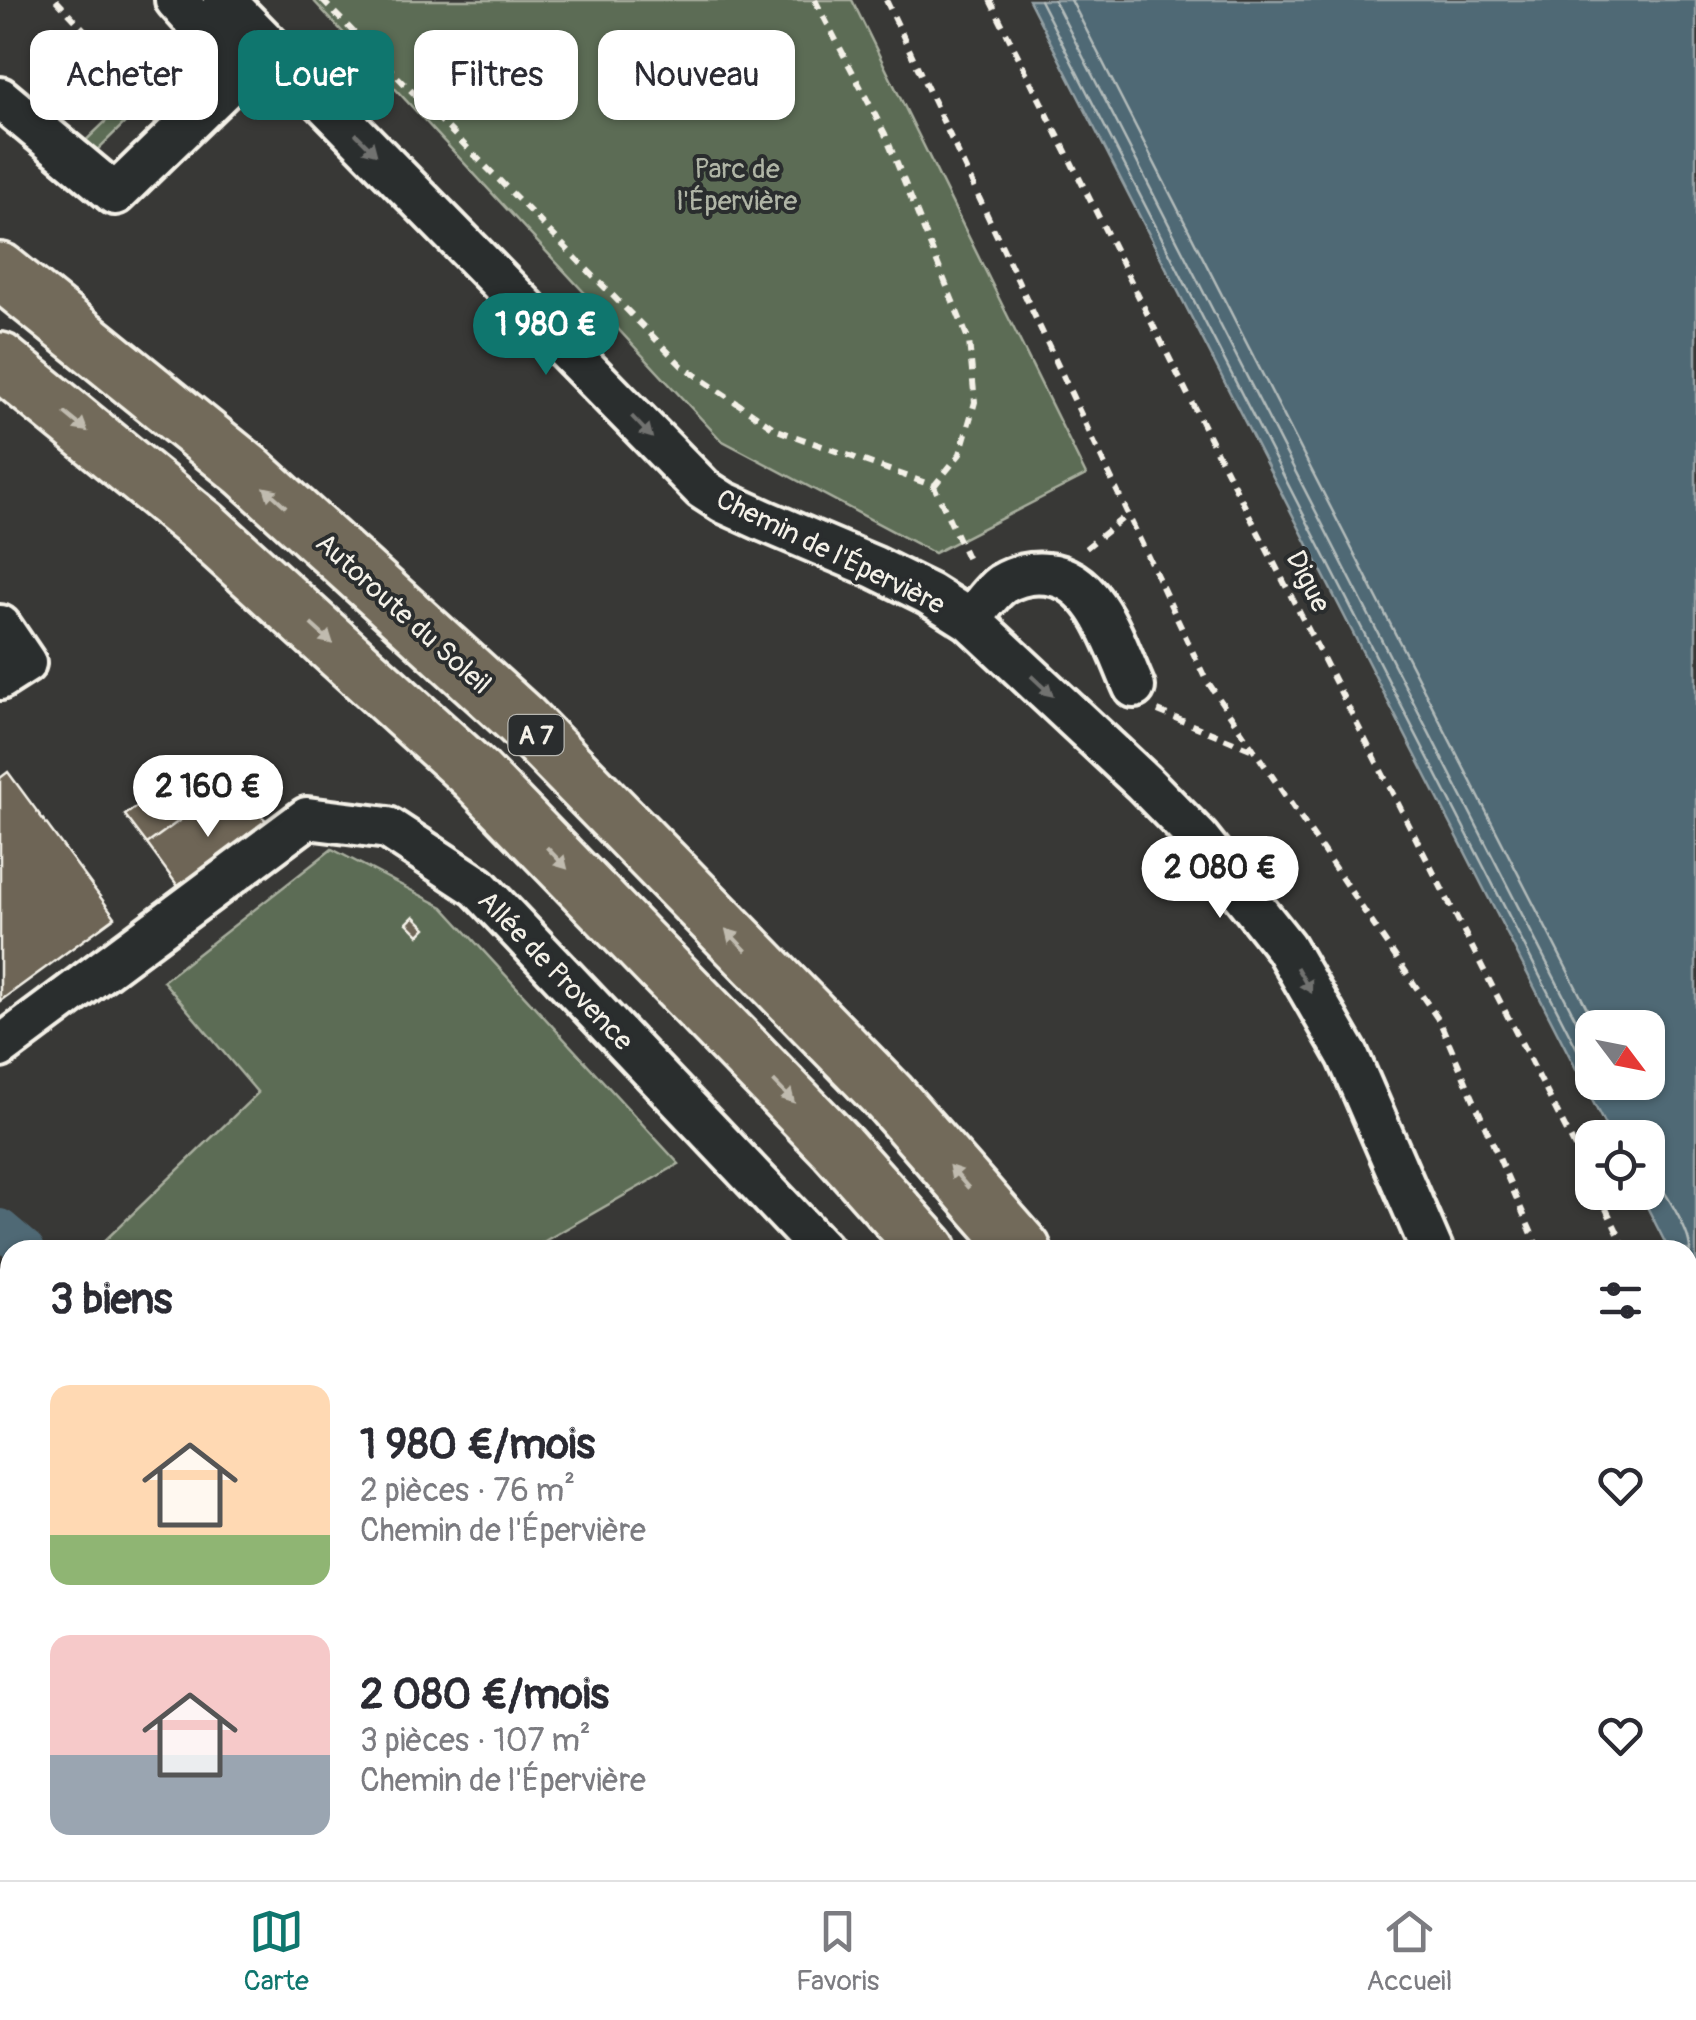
<!DOCTYPE html>
<html lang="fr">
<head>
<meta charset="utf-8">
<style>
	:root { --surface:#fff; --page:#f2f2f3; --text:#2b2b33; --muted:#7c7c81; --line:#e1e1e2; --accent:#0f766e }
	body { margin:0; font-family:Pangolin,sans-serif; background:var(--page); color:var(--text); height:100vh; display:flex; flex-direction:column; font-size:38px; white-space:nowrap }
	* { box-sizing:border-box; margin:0 }
	p { font-size:32px; color:var(--muted) }
	.icon { flex:none; width:55px; height:55px; fill:none; stroke:currentColor; stroke-width:2; stroke-linecap:round; stroke-linejoin:round }
	.map { position:relative; flex:1; overflow:hidden }
	.sheet { position:absolute; left:0px; top:1240px; width:1698px; height:640px; display:flex; flex-direction:column; background:var(--surface); border-radius:30px 30px 0 0; box-shadow:0 2px 8px #0004 }
	.sheet>* { flex:none }
	.guide { position:absolute; left:30px; top:30px; width:1000px; height:90px; display:flex; gap:20px }
	.needle { width:65px; rotate:122deg }
	.fabs { position:absolute; left:1575px; top:1010px; display:grid; gap:20px }
	.fabs a { display:grid; place-items:center; width:90px; height:90px; border-radius:20px; background:var(--surface); box-shadow:0 2px 8px #0004; font-size:50px }
	.price { position:absolute; translate:-50% -85px; padding:0 22px; border-radius:35px; background:#fff; color:#222; font-size:32px; line-height:65px; filter:drop-shadow(0 2px 5px #0008) }
	.price::after { content:''; position:absolute; left:50%; top:60px; width:30px; height:22px; margin-left:-15px; background:inherit; clip-path:polygon(0 0,100% 0,50% 100%) }
	.price.current { background:var(--accent); color:#fff }
	ul { padding:0; list-style:none }
	li { display:flex; align-items:center; gap:30px; height:250px; padding:0 50px }
	li span { display:grid; place-items:center; flex:none; width:280px; height:200px; border-radius:20px; color:#555 }
	li>.icon { margin-inline-start:auto }
	span .icon { width:120px; height:120px; fill:#fffc; stroke-width:1 }
	li b { font-size:42px }
	h2 { display:flex; justify-content:space-between; align-items:center; height:120px; padding:0 50px; font-size:42px }
	.chip { padding:0 35px; border-radius:20px; background:var(--surface); box-shadow:0 2px 8px #0004; font-size:35px; line-height:90px }
	.chip.current { background:var(--accent); color:#fff }
	.dock { display:flex; justify-content:space-around; align-items:center; height:140px; border-top:2px solid var(--line); background:var(--surface); font-size:28px; color:var(--muted) }
	.dock a { display:grid; justify-items:center; gap:5px }
	.dock .current { color:var(--accent) }
	.map>svg:first-child { display:block }
	.green { fill:#5c6c55; stroke:#a8ae9e; stroke-width:2.5 }
	.water { fill:#506975; stroke:#929fa3; stroke-width:2.5; fill-rule:evenodd }
	.lines { fill:none; stroke-linecap:round; stroke-linejoin:round }
	.shore { stroke:#b2bbba; stroke-width:2.5 }
	.canal { stroke:#506975; stroke-width:38 }
	.building { fill:#6e6556; stroke:#f4f1e8; stroke-width:2.5 }
	.minor-casing { stroke:#f4f1e8; stroke-width:48 }
	.major-casing { stroke:#f4f1e8; stroke-width:60 }
	.highway-casing { stroke:#f4f1e8; stroke-width:62 }
	.path { stroke:#f4f1e8; stroke-width:6; stroke-dasharray:10 8; stroke-linecap:butt }
	.minor { stroke:#2a2d2e; stroke-width:40 }
	.major { stroke:#726b5a; stroke-width:52 }
	.highway { stroke:#726b5a; stroke-width:55 }
	.oneway { fill:#71726f }
	.oneway2 { fill:#c0bbaf }
	.labels { text-anchor:middle; stroke-width:8; stroke-linejoin:round; paint-order:stroke }
	.shield { fill:#2a2d2e; stroke:#b7b6b0; stroke-width:2.5 }
	.shield-label { font-size:25px; font-weight:bold; fill:#f4f1e8 }
	.park-label { font-size:28px; fill:#b0b5a6; stroke:#2a2d2e }
	.street-label { font-size:28px; fill:#f4f1e8; stroke:#2a2d2e }
</style>
</head>
<body>
<div class="map">
<svg width="1696" height="1880" viewBox="0 0 1696 1880">
	<rect width="100%" height="100%" fill="#383836"/>
	<filter id="ink" filterUnits="userSpaceOnUse"><feTurbulence type="fractalNoise" baseFrequency=".01" numOctaves="2"/><feDisplacementMap in="SourceGraphic" scale="20" xChannelSelector="R" yChannelSelector="G"/><feConvolveMatrix kernelMatrix="1 2 1 2 8 2 1 2 1" color-interpolation-filters="sRGB"/></filter>
	<g filter="url(#ink)">
		<path class="green" d="M313,0h539l234,475 -152,78 -213,-113z
			M191,40l11,11 -47,43 -11,-11z
			M135,93l10,10 -59,58 -10,-11z
			M332,849l111,58 236,257 -150,86h-434l163,-157 -95,-112z
			M0,1509l10,14v347h239l8,10h-257z"/>
		<path class="water" d="M1029,0h667v1310l-8,-20v-40h-19l-29,-57 8,-1v-54l-37,-1zM1592,1028h56v54h-56z"/>
		<g class="lines">
			<path class="shore" d="M1040,0l552,1078
				M1054,0l538,1051
				M1071,0l526,1028
				M1648,1172c12,8 38,55 41,70 2,8 1,10 -1,16"/>
			<path class="canal" d="M0,1228l26,22
				M0,1664l10,9
				M107,1870l5,10
				M764,1870l12,10"/>
		</g>
		<path class="building" d="M194,766l21,29 -68,49 -22,-29z
			M8,772l107,145 -115,84v-223z
			M215,795l10,14 15,-11 35,30 -92,65 -36,-49z
			M414,916l12,12 -7,7 -12,-12z"/>
		<g class="lines">
			<defs>
				<path id="minor" d="M224,0l479,489 20,13 42,19 109,46 55,27 41,26 173,162 55,56 87,109 63,109 84,194
					M0,98l115,96 126,-122 -65,-72
					M970,620c10,-11 20,-28 32,-36 13,-8 30,-12 45,-10 50,4 69,73 87,113
					M0,626l25,37 -25,16
					M0,1047l307,-229 81,10 90,59 344,363
					M1396,1880l3,-10"/>
				<path id="major" d="M0,1416l10,15
					M315,1870l7,10"/>
				<path id="highway" d="M0,271l247,200 274,249 368,377 134,153
					M0,361l203,166 273,248 361,372 92,103
					M1426,1870l7,10
					M1511,1870l8,10"/>
			</defs>
			<use href="#minor" class="minor-casing"/>
			<use href="#major" class="major-casing"/>
			<use href="#highway" class="highway-casing"/>
			<path class="path" d="M56,0l99,104
				M322,0l360,366 95,64 157,56 35,76
				M815,0l70,134 84,207 6,61 -15,52 -26,32
				M886,0l319,678 235,344 99,228
				M990,0l217,433 385,747
				M1086,548l42,-34
				M1158,711l95,39
				M1598,1192l28,58
				M1688,1382l8,19
				M1688,1594l8,26"/>
			<use href="#minor" class="minor"/>
			<use href="#major" class="major"/>
			<use href="#highway" class="highway"/>
		</g>
		<defs><path id="oneway-solid" d="M-6-.8H1V-3.2L6.5 0L1 3.2V.8H-6Z" transform="scale(2.5)"/></defs>
		<g class="oneway">
			<use href="#oneway-solid" transform="translate(366 144) rotate(45)"/>
			<use href="#oneway-solid" transform="translate(642 427) rotate(46)"/>
			<use href="#oneway-solid" transform="translate(1042 686) rotate(43)"/>
			<use href="#oneway-solid" transform="translate(1304 980) rotate(60)"/>
		</g>
		<g class="oneway2">
			<use href="#oneway-solid" transform="translate(76 422) rotate(39)"/>
			<use href="#oneway-solid" transform="translate(275 497) rotate(-138)"/>
			<use href="#oneway-solid" transform="translate(322 634) rotate(42)"/>
			<use href="#oneway-solid" transform="translate(557 858) rotate(46)"/>
			<use href="#oneway-solid" transform="translate(736 940) rotate(-134)"/>
			<use href="#oneway-solid" transform="translate(784 1092) rotate(46)"/>
			<use href="#oneway-solid" transform="translate(959 1177) rotate(-131)"/>
		</g>
	</g>
	<g class="labels">
		<rect class="shield" x="508.5" y="715" width="55" height="40" rx="8"/>
		<g class="shield-label">
			<text x="536" y="744">A 7</text>
		</g>
		<g class="park-label">
			<text x="737" y="178">Parc de<tspan x="737" dy="32">l'Épervière</tspan></text>
		</g>
		<g class="street-label">
			<text transform="translate(831 551) rotate(26)" y="10">Chemin de l'Épervière</text>
			<text transform="translate(1309 581) rotate(63)" y="10">Digue</text>
			<text transform="translate(404 613) rotate(42)" y="10">Autoroute du Soleil</text>
			<text transform="translate(556 970) rotate(46)" y="10">Allée de Provence</text>
		</g>
	</g>
</svg>
<div class="fabs">
<a><svg class="needle" viewBox="-14 -14 28 28"><path d="M0-13l5 13h-10z" fill="#e53935"/><path d="M0 13l5-13h-10z" fill="#7c7c81"/></svg></a>
<a><svg class="icon" aria-label="locate" viewBox="0 0 24 24"><circle cx="12" cy="12" r="6"/><path d="M12 2v4M12 18v4M2 12h4M18 12h4"/></svg></a>
</div>
<b class="price current" style="left:546px;top:378px">1 980 €</b>
<b class="price" style="left:208px;top:840px">2 160 €</b>
<b class="price" style="left:1220px;top:921px">2 080 €</b>
<div class="guide">
<a class="chip">Acheter</a>
<a class="chip current">Louer</a>
<a class="chip">Filtres</a>
<a class="chip">Nouveau</a>
</div>
<section class="sheet">
<h2>3 biens<svg class="icon" aria-label="filters" viewBox="0 0 24 24"><path d="M4 7h16M4 17h16"/><circle cx="9" cy="7" r="2"/><circle cx="15" cy="17" r="2"/></svg></h2>
<ul>
<li><span style="background:linear-gradient(#ffd9b3 75%,#8fb573 0)"><svg class="icon" aria-label="home" viewBox="0 0 24 24"><path d="M3 11l9-7 9 7M6 9v11h12V9"/></svg></span><div><b>1 980 €/mois</b><p>2 pièces · 76 m²</p><p>Chemin de l'Épervière</p></div><svg class="icon" aria-label="heart" viewBox="0 0 24 24"><path d="M12 20l-8-8c-3-5 5-10 8-4 3-6 11-1 8 4z"/></svg></li>
<li><span style="background:linear-gradient(#f6c9c9 60%,#9aa5b1 0)"><svg class="icon" aria-label="home" viewBox="0 0 24 24"><path d="M3 11l9-7 9 7M6 9v11h12V9"/></svg></span><div><b>2 080 €/mois</b><p>3 pièces · 107 m²</p><p>Chemin de l'Épervière</p></div><svg class="icon" aria-label="heart" viewBox="0 0 24 24"><path d="M12 20l-8-8c-3-5 5-10 8-4 3-6 11-1 8 4z"/></svg></li>
</ul>
</section>
</div>
<nav class="dock">
<a class="current"><svg class="icon" aria-label="map" viewBox="0 0 24 24"><path d="M3 6l6-2 6 2 6-2v14l-6 2-6-2-6 2zM9 4v14M15 6v14"/></svg>Carte</a>
<a><svg class="icon" aria-label="saved" viewBox="0 0 24 24"><path d="M7 4h10v16l-5-4-5 4z"/></svg>Favoris</a>
<a><svg class="icon" aria-label="home" viewBox="0 0 24 24"><path d="M3 11l9-7 9 7M6 9v11h12V9"/></svg>Accueil</a>
</nav>
</body>
</html>
